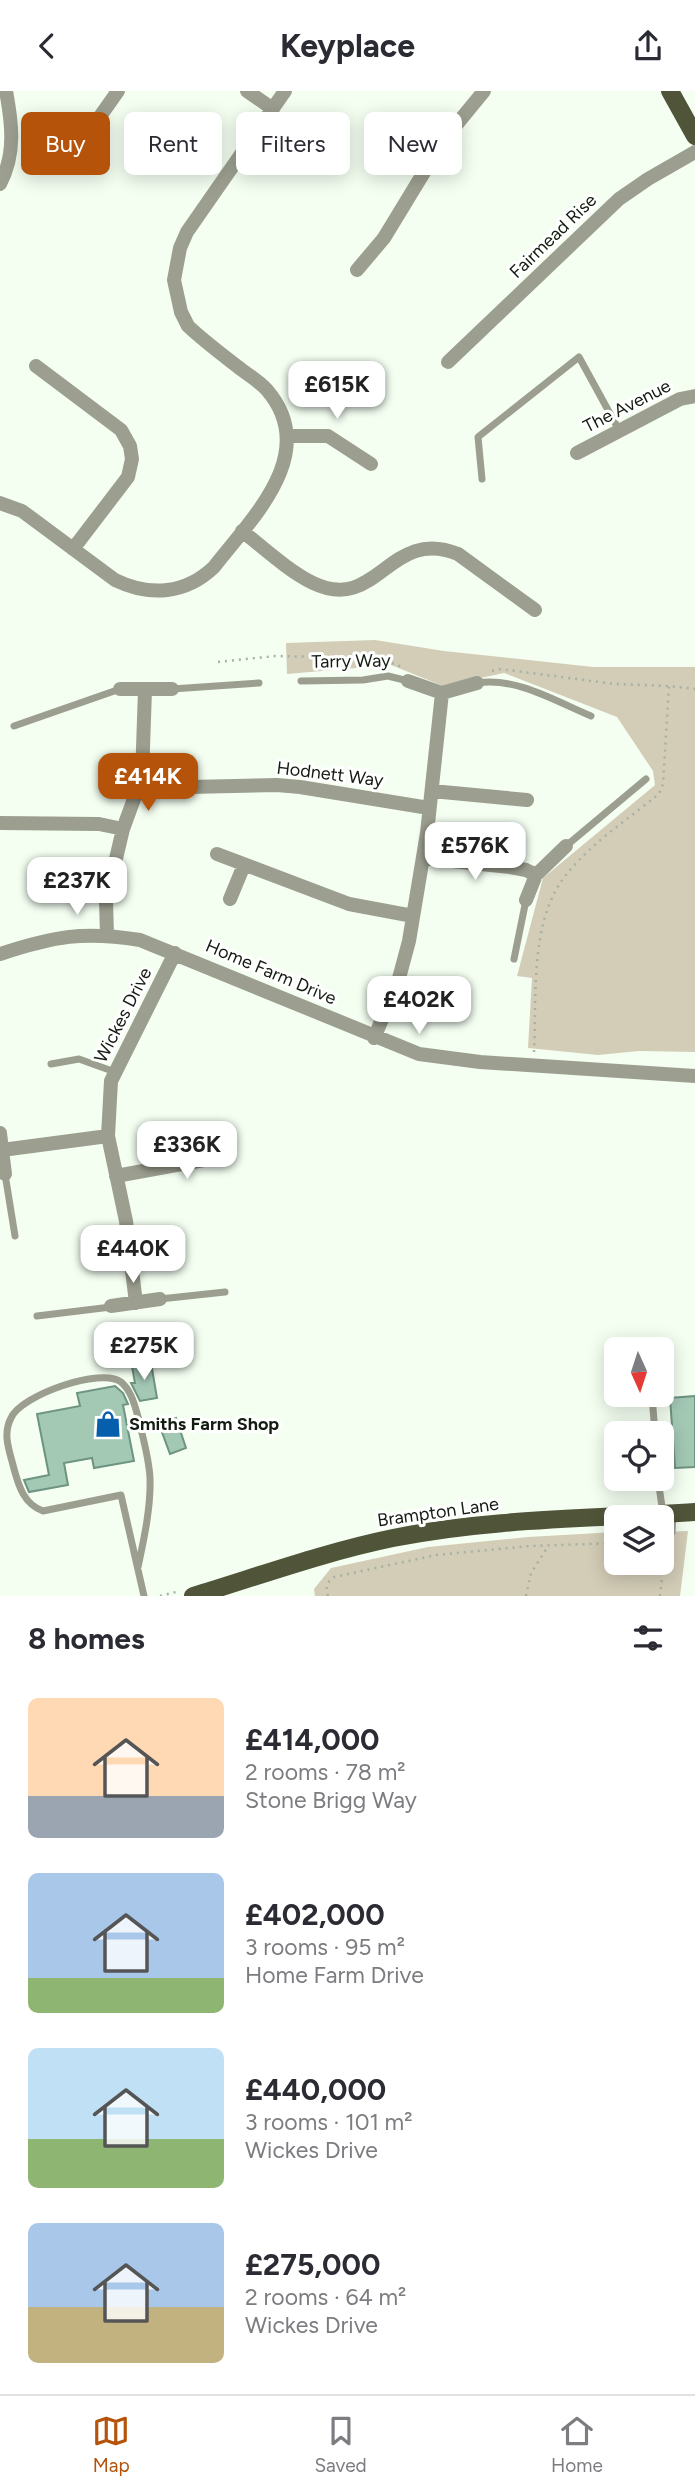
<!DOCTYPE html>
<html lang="en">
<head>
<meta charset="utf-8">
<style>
	:root { --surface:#fff; --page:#f2f2f3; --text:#2b2b33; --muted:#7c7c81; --line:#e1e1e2; --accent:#b45309 }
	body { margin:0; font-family:Figtree,sans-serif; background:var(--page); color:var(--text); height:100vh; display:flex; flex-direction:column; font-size:26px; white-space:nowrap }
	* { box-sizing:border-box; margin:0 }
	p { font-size:23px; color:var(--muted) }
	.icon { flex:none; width:38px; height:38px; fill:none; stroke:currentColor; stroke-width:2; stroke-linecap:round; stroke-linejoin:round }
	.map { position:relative; height:1505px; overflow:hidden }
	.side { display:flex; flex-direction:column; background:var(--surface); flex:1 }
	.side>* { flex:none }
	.top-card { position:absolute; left:21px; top:21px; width:654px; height:63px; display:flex; gap:14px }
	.needle { width:46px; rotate:177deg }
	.tools { position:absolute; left:604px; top:1246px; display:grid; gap:14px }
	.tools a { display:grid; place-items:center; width:70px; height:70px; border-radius:10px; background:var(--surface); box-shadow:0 4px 18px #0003; font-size:35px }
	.price { position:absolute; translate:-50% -60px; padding:0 16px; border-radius:14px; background:#fff; color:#222; font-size:23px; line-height:46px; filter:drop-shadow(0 2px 4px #0008) }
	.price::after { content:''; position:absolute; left:50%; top:42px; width:21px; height:16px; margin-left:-10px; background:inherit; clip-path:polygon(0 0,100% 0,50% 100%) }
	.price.on { background:var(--accent); color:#fff }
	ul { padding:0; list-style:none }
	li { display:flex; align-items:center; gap:21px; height:175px; padding:0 28px }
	li span { display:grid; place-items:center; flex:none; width:196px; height:140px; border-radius:10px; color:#555 }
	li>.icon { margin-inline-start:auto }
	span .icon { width:84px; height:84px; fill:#fffc; stroke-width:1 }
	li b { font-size:30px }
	h2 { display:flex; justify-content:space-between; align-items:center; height:84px; padding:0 28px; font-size:30px }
	.chip { padding:0 24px; border-radius:10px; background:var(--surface); box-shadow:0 4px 18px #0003; font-size:24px; line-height:63px }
	.chip.on { background:var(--accent); color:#fff }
	header { display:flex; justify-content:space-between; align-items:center; height:91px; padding:0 28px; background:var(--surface); font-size:32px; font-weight:700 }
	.menu { display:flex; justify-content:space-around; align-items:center; height:98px; border-top:2px solid var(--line); background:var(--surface); font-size:19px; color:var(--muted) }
	.menu a { display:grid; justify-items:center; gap:4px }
	.menu .on { color:var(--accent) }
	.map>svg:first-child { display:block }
	.green { fill:#d3cdb7 }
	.building { fill:#a3c9b5; stroke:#6e9380; stroke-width:2 }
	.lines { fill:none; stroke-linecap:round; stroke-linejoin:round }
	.path { stroke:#a6b1a4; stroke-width:2.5; stroke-dasharray:2 5; stroke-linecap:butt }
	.service { stroke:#9c9f90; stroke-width:7 }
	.minor { stroke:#9c9f90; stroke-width:14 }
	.primary { stroke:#50553a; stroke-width:18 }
	.labels { text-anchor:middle; stroke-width:6; stroke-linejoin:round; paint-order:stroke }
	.street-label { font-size:18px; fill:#131c11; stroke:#fff }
	.poi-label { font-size:18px; font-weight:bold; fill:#131c11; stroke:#fff; text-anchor:start }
</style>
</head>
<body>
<header><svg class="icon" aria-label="back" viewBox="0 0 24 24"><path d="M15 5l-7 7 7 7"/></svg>Keyplace<svg class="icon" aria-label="share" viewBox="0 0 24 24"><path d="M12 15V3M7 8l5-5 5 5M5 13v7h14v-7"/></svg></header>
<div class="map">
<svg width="695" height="1505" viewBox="0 0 695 1505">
	<rect width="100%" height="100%" fill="#f4fff2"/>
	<path class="green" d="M375,549l69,11 149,16h102v385l-56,-1 -41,4 -70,-7 4,-70 -15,-2 26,-98 112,-93 -2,-14 -36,-54 -113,-44 -61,13 -52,-21 -104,9 -1,-31z
		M688,1440l-8,65h-365l-1,-7 17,-21 97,-21 100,-10 88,-5v31h46v-31z"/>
	<path class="building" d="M151,1272l6,35 -17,3 -9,-18h4l-3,-17z
		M115,1295l8,7 5,11 -5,1 11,56 -40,7 -2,-10 -28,5 4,22 -39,7 -5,-12 25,-5 -12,-61 43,-8 -3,-13z
		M695,1305v71l-20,1 -5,-70z
		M176,1327l10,30 -16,6 -11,-30z"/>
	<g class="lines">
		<path class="path" d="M218,571l57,-6 103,2 27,10
			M492,580l9,-2 113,15 55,2 26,3
			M534,961c3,-56 -5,-131 32,-177 25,-32 62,-56 93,-81l4,-10 6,-98
			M662,1454l9,1v-3
			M160,1505l20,-5
			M328,1505c-3,-8 -1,-14 6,-19l102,-22 94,-9 86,-3
			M526,1505l5,-23 16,-25
			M660,1505l6,-56"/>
		<path class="service" d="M482,388l-4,-42 101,-80 40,73
			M301,590l62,-1 25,-4 20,5
			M477,592c40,-6 78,18 114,33
			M172,598l87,-6
			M14,635l106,-37
			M566,755l80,-67
			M514,868l12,-59
			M51,973l28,-5 36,13
			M5,1083l10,62
			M160,1208l65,-7
			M37,1225l74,-9
			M652,1305l3,37
			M658,1388l5,35
			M672,1441l1,-17
			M138,1476c6,-28 13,-60 12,-89 -1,-20 -7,-39 -11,-58 -4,-13 -7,-29 -18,-38 -20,-15 -100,13 -110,36 -9,17 -1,34 3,51 5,18 10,35 29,42l78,-16 23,101"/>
		<path class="minor" d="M247,0l26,18
			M70,68l48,-68
			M0,93c16,-30 12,-61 6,-93
			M357,179l27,-32 59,-97 41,-50
			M448,271l171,-163 29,-20 47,-27
			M36,275l85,64 9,16 2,13 -4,18 -55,72
			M287,345h41l43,28
			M577,362l103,-54 15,-3
			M0,412l22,8 93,69c35,17 71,14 99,-13 38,-49 107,-114 53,-177 -7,-8 -17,-14 -25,-20 -18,-14 -37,-28 -54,-44l-7,-14 -7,-32 6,-32 7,-16 98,-141
			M242,440c22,17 45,39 71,52 65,31 76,-57 145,-29l77,56
			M408,590l34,12 35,-10
			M120,598h52
			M142,686l47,10 88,-2 23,2 129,21
			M432,700l95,9
			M0,732l99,1 24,5
			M217,763l132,50 64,12
			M423,767l87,9 16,3 10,5
			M230,808l14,-34
			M526,809l10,-25 30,-29
			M107,844l-1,-34 17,-72 19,-52 3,-87
			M0,863c55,-18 83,-23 140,-14l279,114 61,8 215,14
			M374,947l24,-56 11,-41 18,-108 15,-140
			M0,1042l5,41
			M2,1059l106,-14
			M116,1085l93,-17 2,-21
			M136,1212l-10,-82 -18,-85 3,-55 64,-128
			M111,1215l49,-7"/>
		<path class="primary" d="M670,0l25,45
			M193,1505c66,-20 132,-44 200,-58 99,-20 202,-19 302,-26"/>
	</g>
	<defs>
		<symbol id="shop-bare" viewBox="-9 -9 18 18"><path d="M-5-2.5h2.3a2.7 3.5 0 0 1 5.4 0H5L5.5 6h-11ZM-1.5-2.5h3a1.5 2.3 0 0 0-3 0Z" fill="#055fad" stroke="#fff" stroke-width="2.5" paint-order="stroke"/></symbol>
	</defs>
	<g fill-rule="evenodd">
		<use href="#shop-bare" x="89" y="1314" width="38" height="38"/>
	</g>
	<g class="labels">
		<g class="street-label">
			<text transform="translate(553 145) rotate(-44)" y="6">Fairmead Rise</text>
			<text transform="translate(627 315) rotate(-27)" y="6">The Avenue</text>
			<text transform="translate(351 570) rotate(-1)" y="6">Tarry Way</text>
			<text transform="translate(330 683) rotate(7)" y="6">Hodnett Way</text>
			<text transform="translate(271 881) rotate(23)" y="6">Home Farm Drive</text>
			<text transform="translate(123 924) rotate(-63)" y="6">Wickes Drive</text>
			<text transform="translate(438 1421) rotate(-8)" y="6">Brampton Lane</text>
		</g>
		<g class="poi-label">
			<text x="129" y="1339">Smiths Farm Shop</text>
		</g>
	</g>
</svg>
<div class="tools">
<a><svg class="needle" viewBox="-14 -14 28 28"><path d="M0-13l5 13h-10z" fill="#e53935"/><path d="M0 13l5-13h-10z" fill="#7c7c81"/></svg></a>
<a><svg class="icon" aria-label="locate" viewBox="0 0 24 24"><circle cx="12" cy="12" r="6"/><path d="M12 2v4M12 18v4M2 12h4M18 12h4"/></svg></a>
<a><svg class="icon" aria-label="layers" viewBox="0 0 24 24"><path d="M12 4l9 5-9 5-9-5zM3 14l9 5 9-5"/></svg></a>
</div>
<b class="price" style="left:337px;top:330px">£615K</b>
<b class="price on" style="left:148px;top:722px">£414K</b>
<b class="price" style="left:475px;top:791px">£576K</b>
<b class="price" style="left:77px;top:826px">£237K</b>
<b class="price" style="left:419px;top:945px">£402K</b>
<b class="price" style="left:187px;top:1090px">£336K</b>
<b class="price" style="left:133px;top:1194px">£440K</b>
<b class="price" style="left:144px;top:1291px">£275K</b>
<div class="top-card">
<a class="chip on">Buy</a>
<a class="chip">Rent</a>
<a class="chip">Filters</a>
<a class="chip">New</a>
</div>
</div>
<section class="side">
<h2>8 homes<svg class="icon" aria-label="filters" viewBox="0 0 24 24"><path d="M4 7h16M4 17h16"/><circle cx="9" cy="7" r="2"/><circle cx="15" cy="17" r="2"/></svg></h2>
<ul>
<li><span style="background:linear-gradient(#ffd9b3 70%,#9aa5b1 0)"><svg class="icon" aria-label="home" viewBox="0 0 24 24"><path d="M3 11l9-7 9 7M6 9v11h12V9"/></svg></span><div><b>£414,000</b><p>2 rooms · 78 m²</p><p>Stone Brigg Way</p></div></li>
<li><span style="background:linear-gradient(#a9c7e8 75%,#8fb573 0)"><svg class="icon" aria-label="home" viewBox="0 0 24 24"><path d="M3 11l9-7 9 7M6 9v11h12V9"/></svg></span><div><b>£402,000</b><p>3 rooms · 95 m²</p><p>Home Farm Drive</p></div></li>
<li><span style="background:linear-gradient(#bfe0f5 65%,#8fb573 0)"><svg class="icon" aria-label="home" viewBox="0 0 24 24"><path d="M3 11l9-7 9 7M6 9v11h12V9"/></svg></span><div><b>£440,000</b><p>3 rooms · 101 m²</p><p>Wickes Drive</p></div></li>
<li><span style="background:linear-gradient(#a9c7e8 60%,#c2b280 0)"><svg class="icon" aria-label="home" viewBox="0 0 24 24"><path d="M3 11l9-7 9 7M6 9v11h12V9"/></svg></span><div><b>£275,000</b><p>2 rooms · 64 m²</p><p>Wickes Drive</p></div></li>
</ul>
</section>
<nav class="menu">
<a class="on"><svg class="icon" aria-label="map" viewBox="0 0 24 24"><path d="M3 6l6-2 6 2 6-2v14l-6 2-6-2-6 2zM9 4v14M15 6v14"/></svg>Map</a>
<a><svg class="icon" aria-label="saved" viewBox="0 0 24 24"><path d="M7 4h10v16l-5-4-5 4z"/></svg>Saved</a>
<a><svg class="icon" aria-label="home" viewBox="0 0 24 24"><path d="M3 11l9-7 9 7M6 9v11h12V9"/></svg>Home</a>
</nav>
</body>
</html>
